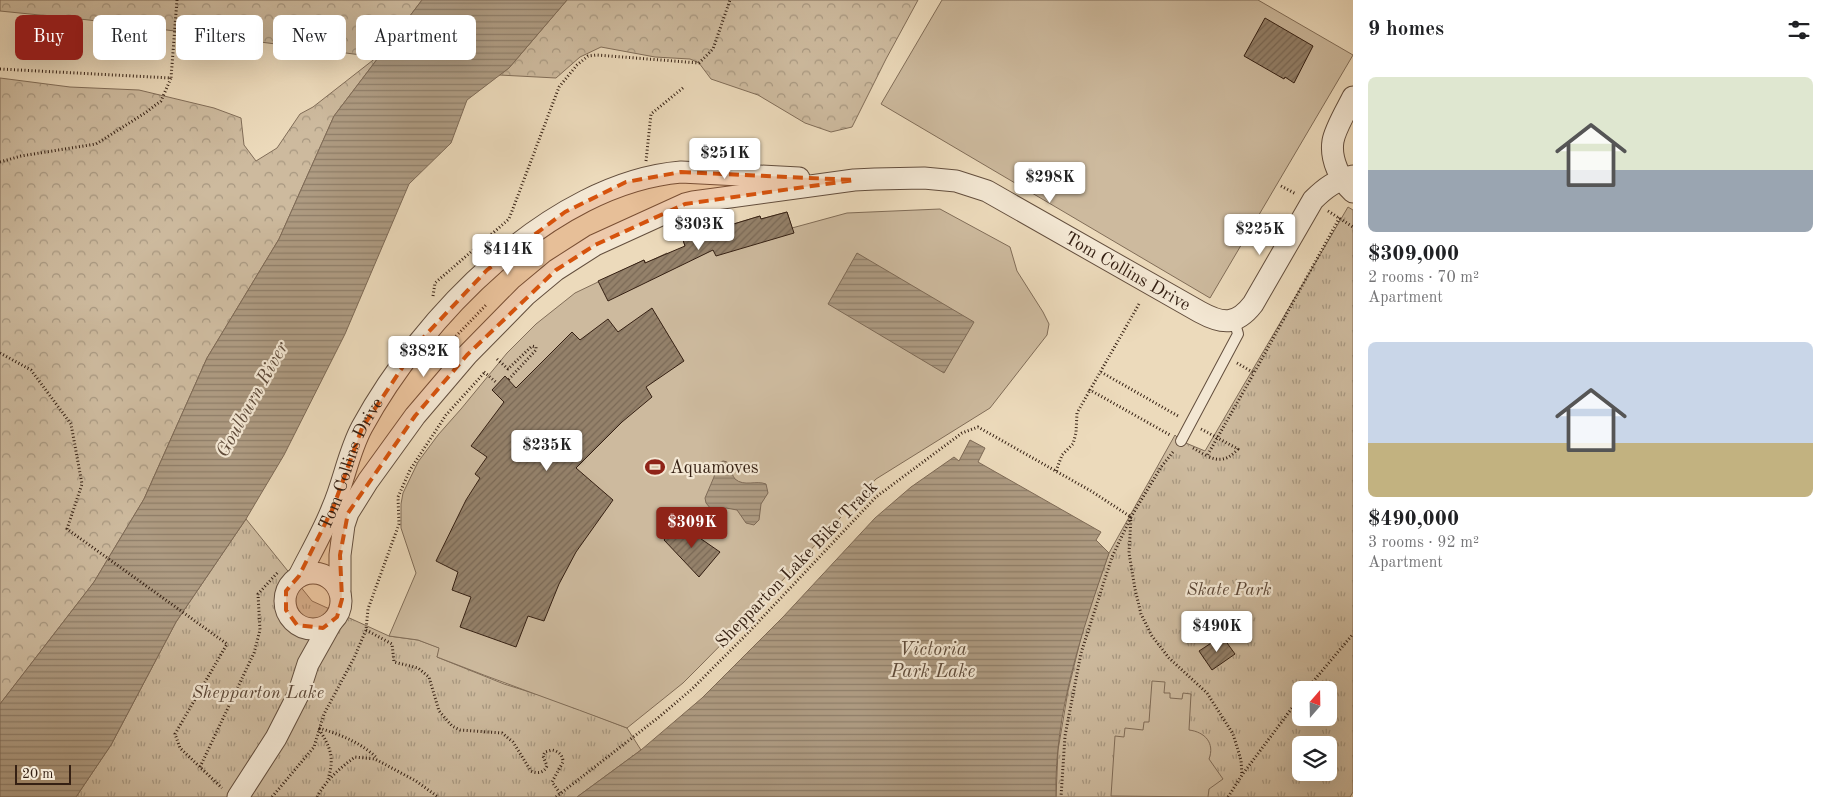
<!DOCTYPE html>
<html lang="en">
<head>
<meta charset="utf-8">
<style>
	:root { --surface:#fff; --page:#f6f6f6; --text:#202124; --muted:#757577; --accent:#8f2418 }
	body { margin:0; font-family:"Old Standard TT",serif; background:var(--page); color:var(--text); height:100vh; display:flex; flex-direction:column; font-size:19px; white-space:nowrap }
	* { box-sizing:border-box; margin:0 }
	p { font-size:16px; color:var(--muted) }
	.icon { flex:none; width:28px; height:28px; fill:none; stroke:currentColor; stroke-width:2; stroke-linecap:round; stroke-linejoin:round }
	.map { position:relative; flex:1; overflow:hidden }
	.sheet { display:flex; flex-direction:column; background:var(--surface); width:475px }
	.sheet>* { flex:none }
	.hud { position:absolute; left:15px; top:15px; width:475px; height:45px; display:flex; gap:10px }
	.needle { width:32px; rotate:20deg }
	.controls { position:absolute; left:1292px; top:681px; display:grid; gap:10px }
	.controls a { display:grid; place-items:center; width:45px; height:45px; border-radius:8px; background:var(--surface); box-shadow:0 5px 20px #0002; font-size:25px }
	.scale { position:absolute; left:15px; bottom:12px; width:56px; box-sizing:border-box; padding-left:5px; border:2px solid #352013; border-top:0; font-size:14px; line-height:18px; white-space:nowrap; color:#352013; -webkit-text-stroke:4px #f3e7d3; paint-order:stroke }
	.price { position:absolute; translate:-50% -42px; padding:0 11px; border-radius:5px; background:#fff; color:#222; font-size:16px; line-height:32px; filter:drop-shadow(0 1px 2px #0008) }
	.price::after { content:''; position:absolute; left:50%; top:30px; width:15px; height:11px; margin-left:-8px; background:inherit; clip-path:polygon(0 0,100% 0,50% 100%) }
	.price.active { background:var(--accent); color:#fff }
	ul { padding:0; list-style:none }
	li { display:grid; align-content:center; gap:10px; height:265px; padding:0 15px }
	li span { display:grid; place-items:center; height:155px; border-radius:8px; color:#555 }
	li>.icon { margin-inline-start:auto }
	span .icon { width:90px; height:90px; fill:#fffc; stroke-width:1 }
	li b { font-size:21px }
	h2 { display:flex; justify-content:space-between; align-items:center; height:60px; padding:0 15px; font-size:21px }
	.tag { padding:0 18px; border-radius:8px; background:var(--surface); box-shadow:0 5px 20px #0002; font-size:18px; line-height:45px }
	.tag.active { background:var(--accent); color:#fff }
	main { display:flex; flex:1; min-height:0 }
	.map>svg:first-child { display:block }
	.grass { fill:url(#grass-tufts); stroke:#816d58; fill-rule:evenodd }
	.forest { fill:url(#forest-crowns); stroke:#816d58 }
	.pitch { fill:#cdba9e; stroke:#816d58 }
	.water { fill:url(#water-rules); stroke:#7e6a56 }
	.building { fill:url(#building-hatch); stroke:#352013 }
	.lines { fill:none; stroke-linecap:round; stroke-linejoin:round }
	.service-casing { stroke:#634e3d; stroke-width:12 }
	.minor-casing { stroke:#634e3d; stroke-width:23 }
	.path { stroke:#352013; stroke-width:3; stroke-dasharray:1 2.5; stroke-linecap:butt }
	.service { stroke:#f3e7d3; stroke-width:10 }
	.minor { stroke:#f3e7d3; stroke-width:21 }
	.marked { fill:#d6530d; fill-opacity:0.2; stroke:#d6530d; stroke-width:4; stroke-dasharray:10 6; stroke-linejoin:round }
	.labels { text-anchor:middle; stroke-width:4.5; stroke-linejoin:round; paint-order:stroke }
	.street-label { font-size:18px; fill:#352013; stroke:#f3e7d3 }
	.poi-label { font-size:18px; fill:#352013; stroke:#f3e7d3; text-anchor:start }
	.park-label { font-size:18px; font-style:italic; fill:#5b4636; stroke:#f3e7d3 }
	.water-label { font-size:19px; font-style:italic; fill:#5f4b3a; stroke:#f3e7d3 }
</style>
</head>
<body>
<main>
<div class="map">
<svg width="1353" height="797" viewBox="0 0 1353 797">
	<defs>
		<pattern id="grass-tufts" width="24" height="20" patternUnits="userSpaceOnUse" patternTransform="scale(1.25)"><rect width="24" height="20" fill="#cdba9e"/><path d="M3 7l-1-3M5 7V3M7 7l1-3M15 17l-1-3M17 17v-4M19 17l1-3" fill="none" stroke="#a79780"/></pattern>
		<pattern id="forest-crowns" width="20" height="18" patternUnits="userSpaceOnUse" patternTransform="scale(1.25)"><rect width="20" height="18" fill="#cdba9e"/><path d="M2 6a3 3 0 1 1 6 0M12 15a3 3 0 1 1 6 0" fill="none" stroke="#a79780"/></pattern>
		<pattern id="water-rules" width="6" height="5" patternUnits="userSpaceOnUse" patternTransform="scale(1.25)"><rect width="6" height="5" fill="#ae9b82"/><path d="M0 2.5h6" fill="none" stroke="#8e7e69"/></pattern>
		<pattern id="building-hatch" width="6" height="6" patternUnits="userSpaceOnUse" patternTransform="scale(1.25)"><rect width="6" height="6" fill="#94816a"/><path d="M-1 1l2-2M0 6l6-6M5 7l2-2" fill="none" stroke="#7a6956"/></pattern>
	</defs>
	<rect width="100%" height="100%" fill="#ecdabb"/>
	<filter id="stains"><feTurbulence type="fractalNoise" baseFrequency=".004" numOctaves="4"/><feColorMatrix values="0 0 0 0 .2 0 0 0 0 .09 0 0 0 0 .02 0 0 0 .5 -.17"/></filter>
	<radialGradient id="worn" r=".72"><stop offset=".6" stop-color="#630" stop-opacity="0"/><stop offset="1" stop-color="#630" stop-opacity=".3"/></radialGradient>
	<path class="grass" d="M1348,207l5,3v582l-3,5h-294l2,-47 10,-59 17,-70 24,-68 66,-118 6,6 24,10zM1301,690h28v28h-28zM1301,745h28v27h-28z
		M246,519l66,82 77,35 29,4 22,8 -3,9 67,27 51,16 72,28 14,22 -64,47h-501l35,-52 65,-123z"/>
	<path class="forest" d="M0,0h422l-88,116 -55,123 -72,119 -63,141 -50,83 -94,122v-626l70,9 69,3 75,18 27,10 3,27 12,16 21,-13 23,-34 13,-7 64,-50 -288,-37 -89,-9z
		M567,0h351l-32,59 -34,68 -21,5 -26,-9 -47,-28 -47,-16 -12,-16 -9,-4 -35,-2 -54,-10 -21,10 -24,21 -57,-3 10,-7z"/>
	<path class="pitch" d="M942,0h316l95,55 -143,243 -329,-194z
		M940,209l70,38 7,24 26,41 6,12 -2,11 -57,73 -114,71 -119,129 -56,57 -18,18 -56,45c-63,-24 -127,-46 -190,-71l2,-9 -21,-8 -29,-4 27,-63 -15,-45v-24l2,-11 15,-31 20,-27 23,-26 46,-56 29,-29 39,-31 69,-33 2,3 21,-10 2,3 18,-4 -5,-15 22,-4 56,-17 1,3 26,-7 5,16 55,-15z
		M1152,681l13,1 -1,11h6v5l12,1 1,-6 8,1 -2,36c16,2 26,13 20,29l14,20 -14,10 -1,8 -97,-1 4,-60 9,1 1,-9 18,2 1,-8h5z"/>
	<path class="water" d="M422,0h145l-58,68 -42,32 -16,43 -42,41 -64,150 -61,121 -38,64 -70,103 -65,123 -35,52h-76v-93l94,-122 50,-83 63,-141 72,-119 55,-123z
		M857,253l117,69 -30,51 -116,-69z
		M970,440l15,8 -7,14 123,70 -5,8 13,13c-27,78 -55,160 -53,244h-479l64,-47 61,-52 81,-81 92,-99 36,-31 43,-30 5,4z
		M723,461c11,1 6,11 12,18 9,8 21,1 31,5l2,9 -7,11 -2,16 -5,5 -8,-2 -9,-13 -11,-2 -10,3 -5,-2 -5,-6 -1,-5 9,-21 2,-10 1,-3z"/>
	<path class="building" d="M1265,18l48,28 -19,37 -9,-6 -1,2 -40,-23z
		M787,212l7,21 -78,23 -3,-6 -105,51 -10,-20 46,-21 1,3 40,-17 -3,-9 22,-4 56,-17 1,3z
		M652,308l32,53 -38,26 6,10 -30,25 -46,46 37,32 -37,52 -17,32 -15,37 -16,-5 -12,31 -56,-20 11,-30 -19,-7 6,-18 -22,-11 30,-61 14,-22 -5,-4 12,-17 -16,-11 33,-44 -12,-12 13,-14 11,12 56,-56 8,8 28,-21 10,13z
		M678,523l42,29 -21,25 -35,-37z
		M1222,636l13,18 -23,16 -13,-19z"/>
	<g class="lines">
		<defs>
			<path id="service" d="M1181,441l57,-107 -4,-14"/>
			<g id="minor">
				<path d="M1353,97c-6,12 -18,32 -20,44 -3,18 7,39 20,51"/>
				<circle cx="313" cy="601" r="28"/>
				<path id="s1" d="M299,576c11,-22 24,-44 33,-67 12,-27 16,-56 30,-82 59,-109 189,-244 319,-255l118,6"/>
				<path id="s2" d="M340,590v-35l4,-30 4,-12 20,-32 47,-65 52,-61 59,-60 30,-25 39,-25 90,-41 8,-2 161,-22 21,-1 49,-1 32,3 31,10 213,121c22,12 36,14 53,-8l60,-104c12,-12 23,-20 40,-24"/>
				<path d="M238,797l38,-59 22,-43 10,-31 23,-41"/>
			</g>
		</defs>
		<use href="#service" class="service-casing"/>
		<use href="#minor" class="minor-casing"/>
		<path class="path" d="M0,69l171,9 6,-78
			M646,161l5,-47 33,-27
			M0,162l21,-6 75,-12 49,-31 16,-12 10,-23
			M1281,186l15,8
			M1328,211l25,16
			M433,296l2,-13 74,-64 50,-132 18,-22 11,-9 9,-1 102,8 14,-14 17,-49
			M1139,304l-49,86 80,45
			M0,353l31,17 40,54 11,60 -15,45 160,115 -52,90 5,14 42,40
			M434,359l53,-55
			M497,359l11,10 24,-23 4,1v3l-28,30
			M1237,363l17,10 86,-156
			M484,372l13,11
			M1101,372l77,44
			M1201,429l37,20c-10,11 -18,13 -31,7
			M1193,448l14,8 47,-83
			M1173,452l-12,15 -30,50 -2,36 6,36 6,25 11,22 17,22 38,35 26,41 8,26 1,15
			M1056,471l6,-16 11,-11 3,-11 1,-20 13,-23
			M366,630l26,14 2,18 24,6 11,9 10,34 13,15 8,4 42,3 11,9 18,29c6,3 13,2 16,-5l-4,-10 2,-4 7,-2c6,1 11,5 11,12l-11,20 8,11
			M1306,690l47,-56
			M319,728c22,7 41,14 58,30
			M319,729c11,18 16,28 9,50
			M200,767l54,-114 6,-23 -2,-36 21,-23
			M272,797l42,-50 10,-33 30,-56 12,-28 2,-21 31,-85 -1,-27 12,-27 36,-55 39,-43
			M317,797c9,-17 23,-29 38,-40l20,2 41,22 22,16
			M556,797l103,-80 33,-28 52,-52 132,-140 86,-64 16,-6 113,64 40,26 -19,40 -31,96 -16,83 -4,61
			M1228,797l14,-22 59,-79"/>
		<use href="#service" class="service"/>
		<use href="#minor" class="minor"/>
	</g>
	<path class="marked" d="M681,172l173,8 -169,24 -90,41 -39,25 -89,85 -52,61 -67,97 -8,42 2,44 -5,18 -14,11 -26,-3 -11,-15v-19l13,-15 34,-68 29,-80 58,-87 67,-71 78,-58 61,-30z"/>
	<defs>
		<symbol id="stadium-bare" viewBox="-9 -9 18 18"><path d="M0-5a6.5 5 0 1 0 0 10a6.5 5 0 1 0 0-10ZM-3.5-1.8h7v3.6h-7Z" fill="#8f2418" stroke="#f3e7d3" stroke-width="2.5" paint-order="stroke"/></symbol>
	</defs>
	<g fill-rule="evenodd">
		<use href="#stadium-bare" x="641" y="453" width="28" height="28"/>
	</g>
	<g class="labels">
		<g class="street-label">
			<text dy="6" stroke="none"><textPath href="#s2" startOffset="1012">Tom Collins Drive</textPath></text>
			<text dy="6" stroke="none"><textPath href="#s1" startOffset="124">Tom Collins Drive</textPath></text>
			<text transform="translate(796 564) rotate(-46)" y="6">Shepparton Lake Bike Track</text>
		</g>
		<g class="poi-label">
			<text x="670" y="473">Aquamoves</text>
		</g>
		<g class="park-label">
			<text x="1229" y="595">Skate Park</text>
			<text x="258" y="698">Shepparton Lake</text>
		</g>
		<g class="water-label">
			<text transform="translate(251 399) rotate(-61)" y="7">Goulburn River</text>
			<text x="933" y="655">Victoria<tspan x="933" dy="22">Park Lake</tspan></text>
		</g>
	</g>
	<rect width="100%" height="100%" filter="url(#stains)"/>
	<rect width="100%" height="100%" fill="url(#worn)"/>
</svg>
<div class="controls">
<a><svg class="needle" viewBox="-14 -14 28 28"><path d="M0-13l5 13h-10z" fill="#e53935"/><path d="M0 13l5-13h-10z" fill="#757577"/></svg></a>
<a><svg class="icon" aria-label="layers" viewBox="0 0 24 24"><path d="M12 4l9 5-9 5-9-5zM3 14l9 5 9-5"/></svg></a>
</div>
<div class="scale">20 m</div>
<b class="price" style="left:725px;top:180px">$251K</b>
<b class="price" style="left:1050px;top:204px">$298K</b>
<b class="price" style="left:699px;top:251px">$303K</b>
<b class="price" style="left:1260px;top:256px">$225K</b>
<b class="price" style="left:508px;top:276px">$414K</b>
<b class="price" style="left:424px;top:378px">$382K</b>
<b class="price" style="left:547px;top:472px">$235K</b>
<b class="price active" style="left:692px;top:549px">$309K</b>
<b class="price" style="left:1217px;top:653px">$490K</b>
<div class="hud">
<a class="tag active">Buy</a>
<a class="tag">Rent</a>
<a class="tag">Filters</a>
<a class="tag">New</a>
<a class="tag">Apartment</a>
</div>
</div>
<section class="sheet">
<h2>9 homes<svg class="icon" aria-label="filters" viewBox="0 0 24 24"><path d="M4 7h16M4 17h16"/><circle cx="9" cy="7" r="2"/><circle cx="15" cy="17" r="2"/></svg></h2>
<ul>
<li><span style="background:linear-gradient(#dfe7d0 60%,#9aa5b1 0)"><svg class="icon" aria-label="home" viewBox="0 0 24 24"><path d="M3 11l9-7 9 7M6 9v11h12V9"/></svg></span><div><b>$309,000</b><p>2 rooms · 70 m²</p><p>Apartment</p></div></li>
<li><span style="background:linear-gradient(#c9d6e8 65%,#c2b280 0)"><svg class="icon" aria-label="home" viewBox="0 0 24 24"><path d="M3 11l9-7 9 7M6 9v11h12V9"/></svg></span><div><b>$490,000</b><p>3 rooms · 92 m²</p><p>Apartment</p></div></li>
</ul>
</section>
</main>
</body>
</html>
